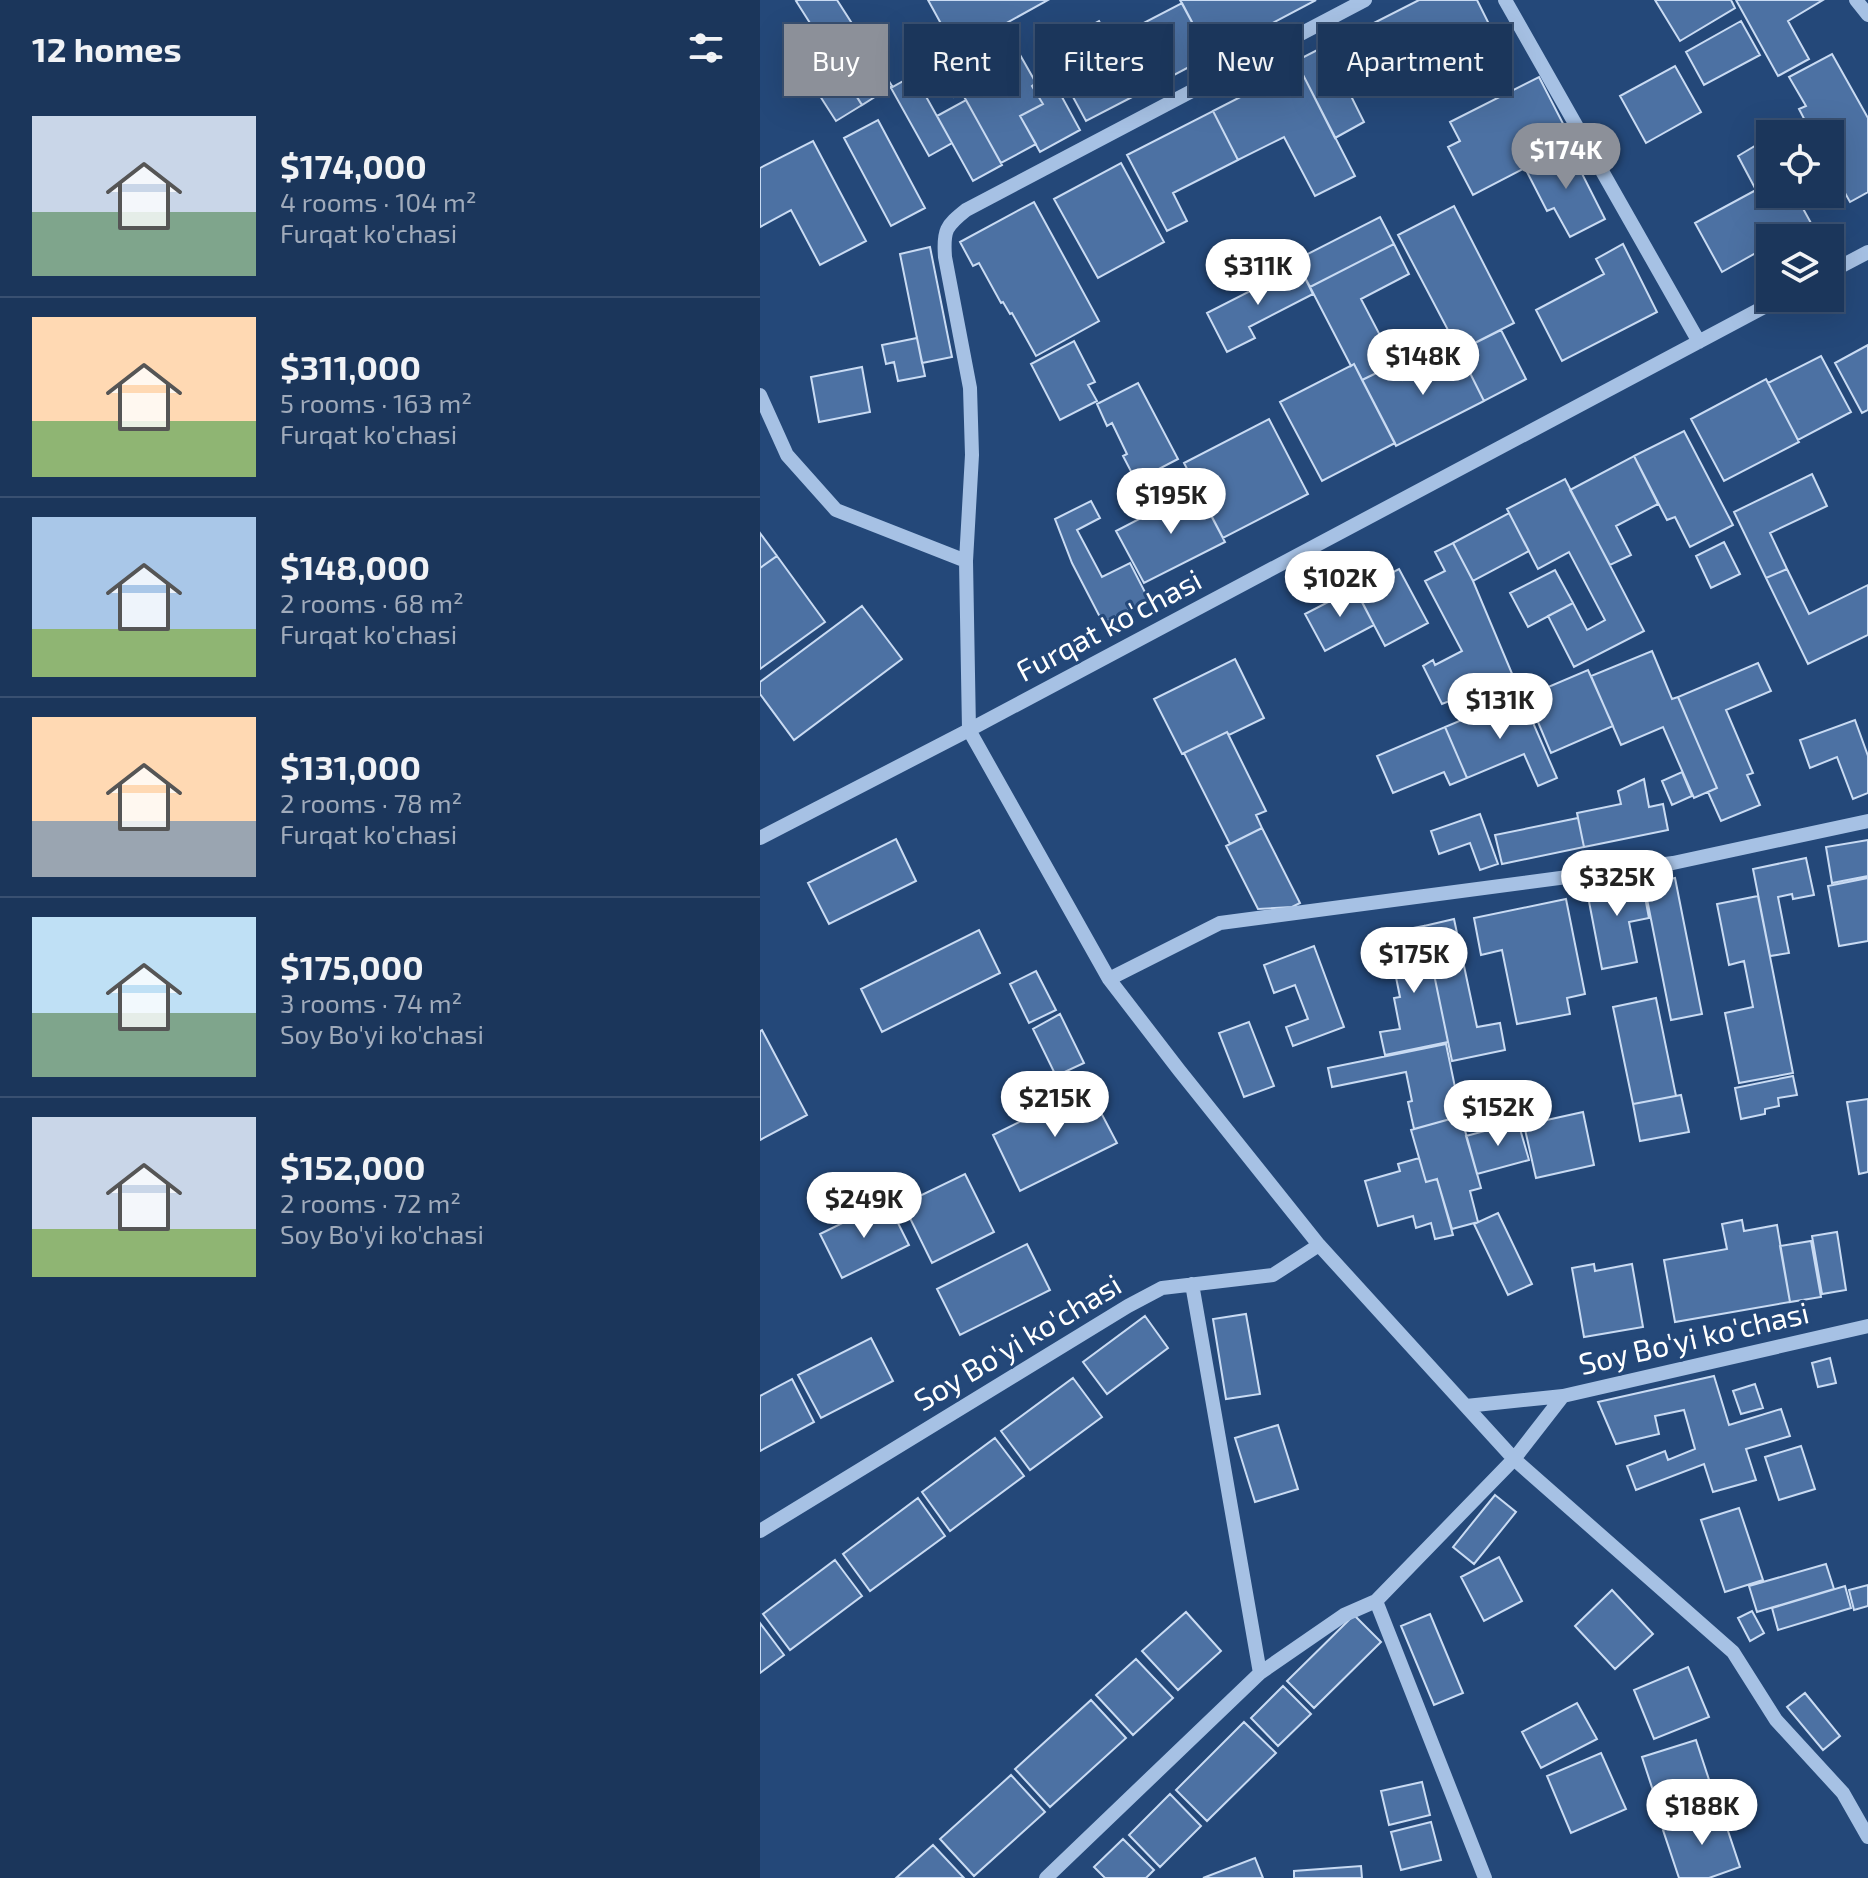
<!DOCTYPE html>
<html lang="en">
<head>
<meta charset="utf-8">
<style>
	:root { --surface:#1b365b; --page:#243e61; --text:#f1f3f6; --muted:#a0abbb; --line:#395071; --accent:#8c9099 }
	body { margin:0; font-family:"Exo 2",sans-serif; background:var(--page); color:var(--text); height:100vh; display:flex; flex-direction:column; font-size:30px; white-space:nowrap }
	* { box-sizing:border-box; margin:0 }
	p { font-size:26px; color:var(--muted) }
	.icon { flex:none; width:44px; height:44px; fill:none; stroke:currentColor; stroke-width:2; stroke-linecap:round; stroke-linejoin:round }
	.map { position:relative; flex:1; overflow:hidden }
	.details { display:flex; flex-direction:column; background:var(--surface); width:760px }
	.details>* { flex:none }
	.top-card { position:absolute; left:24px; top:24px; width:760px; height:72px; display:flex; gap:16px }
	.controls { position:absolute; left:996px; top:120px; display:grid; gap:16px }
	.controls a { display:grid; place-items:center; width:88px; height:88px; border-radius:0px; background:var(--surface); box-shadow:0 8px 32px #0002,0 0 0 2px var(--line); font-size:40px }
	.price { position:absolute; translate:-50% -68px; padding:0 18px; border-radius:28px; background:#fff; color:#222; font-size:26px; line-height:52px; filter:drop-shadow(0 2px 4px #0008) }
	.price::after { content:''; position:absolute; left:50%; top:48px; width:24px; height:18px; margin-left:-12px; background:inherit; clip-path:polygon(0 0,100% 0,50% 100%) }
	.price.on { background:var(--accent); color:#fff }
	ul { padding:0; list-style:none }
	li { display:flex; align-items:center; gap:24px; height:200px; padding:0 32px }
	li+li { border-top:2px solid var(--line) }
	li span { display:grid; place-items:center; flex:none; width:224px; height:160px; border-radius:0px; color:#555 }
	li>.icon { margin-inline-start:auto }
	span .icon { width:96px; height:96px; fill:#fffc; stroke-width:1 }
	li b { font-size:34px }
	h2 { display:flex; justify-content:space-between; align-items:center; height:96px; padding:0 32px; font-size:34px }
	.tag { padding:0 28px; border-radius:0px; background:var(--surface); box-shadow:0 8px 32px #0002,0 0 0 2px var(--line); font-size:28px; line-height:72px }
	.tag.on { background:var(--accent); color:#fff }
	main { display:flex; flex:1; min-height:0 }
	.map>svg:first-child { display:block }
	.building { fill:#4c71a3; stroke:#c9dbf3; stroke-width:2 }
	.lines { fill:none; stroke-linecap:round; stroke-linejoin:round }
	.minor { stroke:#a6c1e4; stroke-width:14 }
	.labels { text-anchor:middle; stroke-width:6; stroke-linejoin:round; paint-order:stroke }
	.street-label { font-size:30px; fill:#fff; stroke:#244879 }
</style>
</head>
<body>
<main>
<section class="details">
<h2>12 homes<svg class="icon" aria-label="filters" viewBox="0 0 24 24"><path d="M4 7h16M4 17h16"/><circle cx="9" cy="7" r="2"/><circle cx="15" cy="17" r="2"/></svg></h2>
<ul>
<li><span style="background:linear-gradient(#c9d6e8 60%,#7fa58c 0)"><svg class="icon" aria-label="home" viewBox="0 0 24 24"><path d="M3 11l9-7 9 7M6 9v11h12V9"/></svg></span><div><b>$174,000</b><p>4 rooms · 104 m²</p><p>Furqat ko'chasi</p></div></li>
<li><span style="background:linear-gradient(#ffd9b3 65%,#8fb573 0)"><svg class="icon" aria-label="home" viewBox="0 0 24 24"><path d="M3 11l9-7 9 7M6 9v11h12V9"/></svg></span><div><b>$311,000</b><p>5 rooms · 163 m²</p><p>Furqat ko'chasi</p></div></li>
<li><span style="background:linear-gradient(#a9c7e8 70%,#8fb573 0)"><svg class="icon" aria-label="home" viewBox="0 0 24 24"><path d="M3 11l9-7 9 7M6 9v11h12V9"/></svg></span><div><b>$148,000</b><p>2 rooms · 68 m²</p><p>Furqat ko'chasi</p></div></li>
<li><span style="background:linear-gradient(#ffd9b3 65%,#9aa5b1 0)"><svg class="icon" aria-label="home" viewBox="0 0 24 24"><path d="M3 11l9-7 9 7M6 9v11h12V9"/></svg></span><div><b>$131,000</b><p>2 rooms · 78 m²</p><p>Furqat ko'chasi</p></div></li>
<li><span style="background:linear-gradient(#bfe0f5 60%,#7fa58c 0)"><svg class="icon" aria-label="home" viewBox="0 0 24 24"><path d="M3 11l9-7 9 7M6 9v11h12V9"/></svg></span><div><b>$175,000</b><p>3 rooms · 74 m²</p><p>Soy Bo'yi ko'chasi</p></div></li>
<li><span style="background:linear-gradient(#c9d6e8 70%,#8fb573 0)"><svg class="icon" aria-label="home" viewBox="0 0 24 24"><path d="M3 11l9-7 9 7M6 9v11h12V9"/></svg></span><div><b>$152,000</b><p>2 rooms · 72 m²</p><p>Soy Bo'yi ko'chasi</p></div></li>
</ul>
</section>
<div class="map">
<svg width="1108" height="1878" viewBox="0 0 1108 1878">
	<rect width="100%" height="100%" fill="#244879"/>
	<path class="building" d="M38,0h39l55,86 -30,19 -66,-104z
		M168,0h120l-92,51z
		M420,0h136l-106,56z
		M659,0h58l12,24 -100,52 -25,-48z
		M895,0h76l4,8 -55,33z
		M976,0h87l-35,21 21,38 -31,17z
		M422,3l28,53 -72,38 -29,-53z
		M339,21l39,73 -52,27 -39,-72z
		M981,21l19,34 -56,30 -18,-33z
		M243,25l33,58 -4,3 11,18 -23,12 16,28 -35,19 -39,-70 -8,4 -19,-35z
		M596,30l18,34 -31,16 21,42 -29,16 -39,-77z
		M68,51l34,54 -26,16 -34,-53z
		M1072,54l36,64v74l-18,10 -20,-36v-32h-18l-13,-25 7,-3 -17,-29z
		M915,66l26,46 -55,31 -26,-47z
		M539,67l56,109 -40,20 -31,-59 -46,23 -25,-49z
		M154,75l38,68 -23,13 -38,-68z
		M290,75l30,55 -40,22 -20,-36 23,-12 -11,-18z
		M779,77l34,66 -100,52 -25,-48 12,-6 -10,-19z
		M206,100l36,65 -29,16 -36,-65z
		M453,111l25,49 -65,33 14,28 -20,10 -40,-76z
		M118,120l47,88 -34,18 -47,-88z
		M1005,140l5,9v45h25l16,29 -28,15h-13v7l-48,27 -27,-49 61,-33 -18,-34z
		M53,141l53,100 -46,24 -29,-55 -31,17v-59z
		M808,146l37,73 -35,18 -16,-29 -7,3 -22,-43z
		M361,163l43,79 -66,36 -44,-79z
		M274,202l65,119 -63,35 -24,-43 -2,1 -7,-12 -2,1 -22,-40 -6,3 -13,-24z
		M694,206l60,117 -55,28 -61,-116z
		M620,217l14,27 -84,43 -14,-27z
		M634,244l15,30 -48,25 34,65 -33,16 -8,-16 -3,2 -41,-79z
		M863,244l34,68 -95,49 -26,-51 68,-36 -8,-15z
		M170,247l22,110 -30,6 -22,-109z
		M539,266l14,28 -64,33 6,11 -28,14 -20,-39z
		M741,330l25,49 -42,22 -25,-50z
		M157,338l8,38 -27,5 -4,-19 -8,2 -4,-19z
		M314,341l21,41 -7,3 9,16 -37,19 -29,-56z
		M1108,345v65l-6,3 -27,-50z
		M699,351l25,50 -88,45 -34,-66 33,-16 8,16z
		M1061,356l30,56 -53,28 -30,-57z
		M594,364l41,79 -73,38 -42,-79z
		M102,367l8,45 -51,10 -8,-45z
		M1006,379l33,63 -75,39 -33,-62z
		M378,383l40,76 -42,22 -13,-25 4,-2 -15,-31 -5,3 -10,-22z
		M509,419l39,75 -85,44 -39,-75z
		M924,431l49,94 -43,22 -15,-30 -8,3 -33,-64z
		M874,456l24,48 -42,22 15,29 -21,10 -40,-75z
		M1052,474l15,32 -57,27 17,36 -21,9 -32,-66z
		M805,479l79,152 -70,36 -26,-51 25,-13 14,27 18,-10 -36,-68 -31,17 -31,-60z
		M437,489l28,53 -81,41 -28,-52z
		M331,501l9,17 -23,12 25,47 28,-14 19,37 -46,23 -31,-60 -17,-44z
		M749,513l20,38 -56,30 -20,-38z
		M0,533l17,23 -17,12z
		M964,542l16,32 -29,14 -15,-32z
		M693,543l20,38 40,95 -71,28 -19,-38 10,-6 2,5 27,-14 -37,-70 20,-10 -10,-19z
		M17,556l48,66 -65,47v-101z
		M639,569l29,54 -43,23 -29,-55z
		M1027,569l22,45 59,-29v50l-60,29 -42,-86z
		M795,570l18,33 -45,24 -18,-34z
		M595,588l19,37 -49,26 -20,-37z
		M102,606l40,53 -108,81 -34,-46v-12z
		M892,651l20,48 6,-2 39,91 -23,10 -31,-71 -42,18 -30,-69z
		M475,659l29,59 -35,17 -2,-3 -45,22 -28,-55z
		M998,663l13,28 -45,19 27,63 -6,2 13,30 -39,16 -13,-29 9,-4 -39,-91z
		M828,670l25,56 -62,27 -24,-57z
		M761,695l36,83 -19,8 -14,-32 -57,24 -22,-51z
		M1095,720l13,36v37l-15,6 -16,-42 -27,11 -10,-28z
		M685,727l22,51 -17,7 -6,-13 -51,21 -16,-37z
		M467,732l39,79 -10,4 6,13 -32,16 -46,-91z
		M922,772l10,24 -20,9 -10,-24z
		M884,779l5,28 14,-3 5,26 -84,17 -7,-34 44,-9 -3,-13z
		M720,814l18,50 -18,6 -10,-27 -31,11 -8,-23z
		M818,818l6,29 -82,17 -7,-29z
		M502,828l38,75 -8,4 -34,2 -32,-63z
		M136,839l20,42 -87,43 -21,-41z
		M1108,840v36l-36,7 -6,-36z
		M1046,858l8,37 -21,4 -1,-5 -14,3 11,56 -19,3 -17,-87z
		M881,876l8,42 -20,4 8,40 -35,7 -16,-83z
		M915,878l27,136 -31,6 -27,-136z
		M1108,878v63l-29,5 -11,-60z
		M998,896l35,177 -54,10 -14,-70 28,-6 -9,-46 -15,4 -12,-61z
		M806,899l19,95 -18,4 3,16 -53,10 -15,-74 -21,5 -7,-37z
		M694,919l23,108 23,-4 5,27 -53,11 -28,-135z
		M664,926l24,116 -63,13 -5,-23 20,-3 -6,-31 6,-1 -13,-64z
		M219,930l21,43 -118,59 -21,-43z
		M554,946l30,81 -51,19 -7,-19 22,-8 -13,-34 -21,8 -10,-28z
		M276,971l20,39 -27,13 -19,-39z
		M896,998l20,98 -43,8 -20,-97z
		M300,1014l24,49 -28,13 -23,-47z
		M489,1022l25,64 -30,11 -25,-64z
		M2,1030l45,85 -47,25v-109z
		M686,1044l15,72 -47,13 -6,-27 4,-1 -6,-29 -74,15 -4,-19z
		M1033,1076l4,19 -19,3 1,8 -14,3v5l-24,5 -6,-31z
		M328,1088l29,55 -97,48 -27,-56z
		M921,1095l8,37 -49,9 -7,-37z
		M1108,1099v73l-9,2 -12,-72z
		M823,1112l11,53 -58,13 -12,-53z
		M701,1116l20,72 -11,3 8,31 -26,7 -15,-50 -11,3 -15,-52z
		M758,1122l11,38 -52,14 -11,-38z
		M659,1158l7,24 11,-3 16,56 -18,4 -4,-16 -15,5 -3,-12 -35,10 -13,-45 35,-10 -2,-7z
		M205,1174l29,58 -62,31 -29,-59z
		M127,1201l22,44 -67,33 -22,-44z
		M738,1213l34,71 -24,11 -34,-71z
		M982,1220l2,11 33,-6 13,77 -115,20 -11,-62 63,-11 -5,-25z
		M1077,1232l9,58 -24,4 -10,-58z
		M1051,1241l10,56 -31,5 -10,-56z
		M267,1244l23,46 -90,45 -23,-46z
		M834,1264l1,7 37,-7 11,63 -59,10 -12,-69z
		M486,1314l14,80 -34,5 -13,-80z
		M385,1316l23,32 -61,46 -24,-32z
		M111,1338l22,43 -72,37 -23,-43z
		M1070,1358l6,25 -18,4 -6,-24z
		M954,1376l15,49 52,-16 9,27 -44,13 10,31 -43,12 -9,-28 -68,26 -9,-24 38,-15 3,9 27,-11 -11,-39 -29,6 4,18 -43,10 -18,-42z
		M313,1378l29,39 -72,53 -29,-39z
		M32,1379l22,43 -54,29v-55z
		M995,1384l8,24 -22,6 -8,-23z
		M518,1425l20,64 -43,13 -20,-64z
		M235,1438l29,38 -74,55 -28,-39z
		M1041,1446l14,43 -36,11 -14,-43z
		M735,1495l21,17 -42,52 -21,-17z
		M158,1498l27,38 -75,55 -27,-37z
		M979,1508l24,72 -38,12 -24,-72z
		M739,1557l23,44 -38,20 -23,-44z
		M75,1560l27,36 -72,54 -27,-36z
		M1066,1564l8,25 -77,23 -8,-26z
		M1108,1585v21l-14,4 -5,-20z
		M1085,1586l6,22 -73,22 -6,-22z
		M852,1590l41,44 -38,35 -40,-43z
		M992,1611l12,22 -14,8 -12,-23z
		M426,1612l35,39 -43,39 -36,-39z
		M670,1614l33,79 -29,12 -33,-79z
		M594,1615l27,27 -67,66 -27,-27z
		M0,1623l24,32 -24,18z
		M376,1659l37,39 -40,37 -37,-40z
		M928,1667l21,50 -55,22 -20,-49z
		M523,1686l28,28 -33,32 -27,-28z
		M1045,1693l35,43 -17,14 -36,-43z
		M331,1700l35,38 -76,69 -35,-38z
		M817,1703l20,36 -56,29 -19,-36z
		M484,1722l32,31 -69,68 -31,-31z
		M936,1740l20,61 -54,17 -20,-61z
		M841,1753l25,56 -55,24 -24,-57z
		M251,1775l34,37 -71,64 -34,-37z
		M662,1782l8,33 -41,10 -8,-34z
		M410,1794l31,32 -41,41 -31,-32z
		M961,1810l19,57 -31,11h-30l-16,-48z
		M671,1822l10,38 -40,10 -10,-38z
		M363,1839l31,31 -8,8h-41l-11,-11z
		M173,1845l31,33h-68z
		M495,1858l8,20h-60z
		M601,1866l1,12h-68v-7z"/>
	<g class="lines">
		<path class="minor" d="M605,0l-399,210c-20,16 -23,20 -21,47l25,131 2,67 -6,106 3,169 140,249 70,91 140,175 195,214 219,193 43,68 67,73 25,44
			M745,0l194,342
			M1096,0l12,15
			M1070,272l38,-20
			M0,395l27,60 49,55 130,51
			M0,838l209,-108 812,-432
			M349,979l111,-56 453,-60 195,-42
			M432,1284l68,389
			M706,1406l97,-10
			M0,1531l368,-225 34,-18 111,-13 46,-30
			M616,1601l109,277
			M286,1878l214,-205 84,-58 32,-14 138,-142 49,-63 305,-70"/>
	</g>
	<g class="labels">
		<g class="street-label">
			<text transform="translate(349 626) rotate(-28)" y="10">Furqat ko'chasi</text>
			<text transform="translate(934 1339) rotate(-13)" y="10">Soy Bo'yi ko'chasi</text>
			<text transform="translate(258 1343) rotate(-31)" y="10">Soy Bo'yi ko'chasi</text>
		</g>
	</g>
</svg>
<div class="controls">
<a><svg class="icon" aria-label="locate" viewBox="0 0 24 24"><circle cx="12" cy="12" r="6"/><path d="M12 2v4M12 18v4M2 12h4M18 12h4"/></svg></a>
<a><svg class="icon" aria-label="layers" viewBox="0 0 24 24"><path d="M12 4l9 5-9 5-9-5zM3 14l9 5 9-5"/></svg></a>
</div>
<b class="price on" style="left:806px;top:191px">$174K</b>
<b class="price" style="left:498px;top:307px">$311K</b>
<b class="price" style="left:663px;top:397px">$148K</b>
<b class="price" style="left:411px;top:536px">$195K</b>
<b class="price" style="left:580px;top:619px">$102K</b>
<b class="price" style="left:740px;top:741px">$131K</b>
<b class="price" style="left:857px;top:918px">$325K</b>
<b class="price" style="left:654px;top:995px">$175K</b>
<b class="price" style="left:295px;top:1139px">$215K</b>
<b class="price" style="left:738px;top:1148px">$152K</b>
<b class="price" style="left:104px;top:1240px">$249K</b>
<b class="price" style="left:942px;top:1847px">$188K</b>
<div class="top-card">
<a class="tag on">Buy</a>
<a class="tag">Rent</a>
<a class="tag">Filters</a>
<a class="tag">New</a>
<a class="tag">Apartment</a>
</div>
</div>
</main>
</body>
</html>
